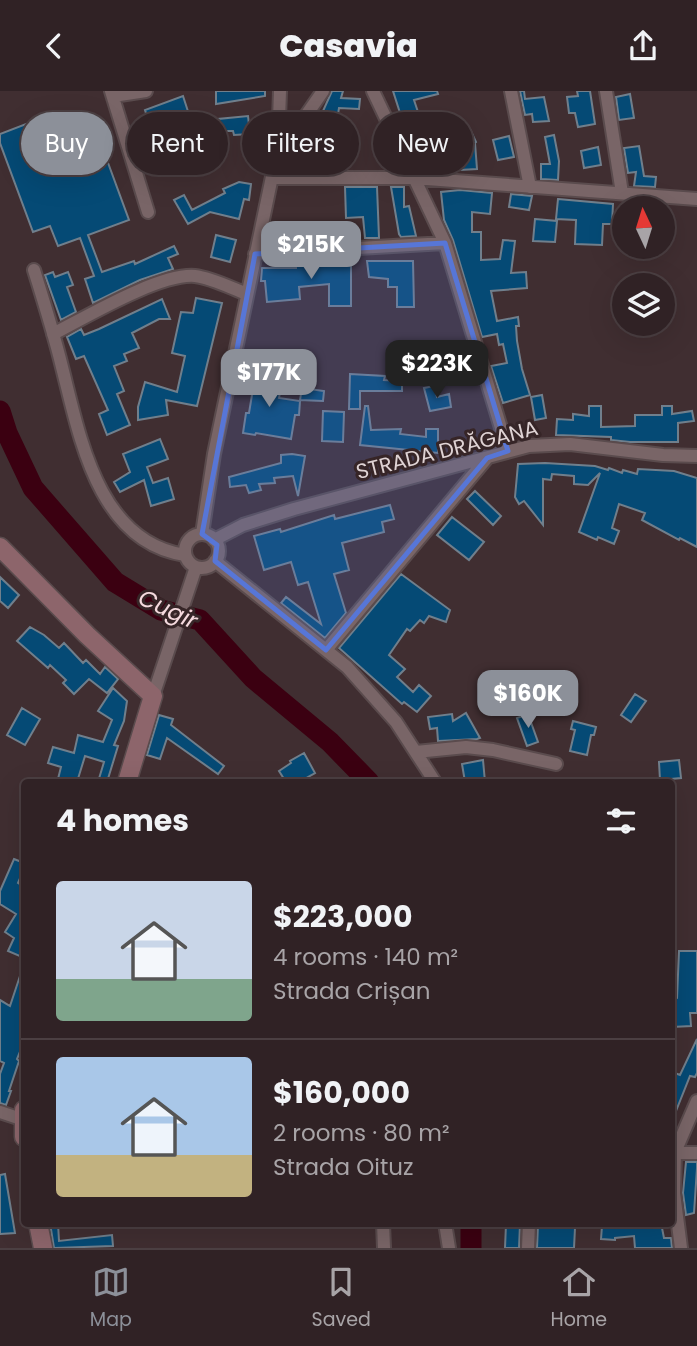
<!DOCTYPE html>
<html lang="en">
<head>
<meta charset="utf-8">
<style>
	:root { --surface:#302225; --page:#382a2d; --text:#f1f3f6; --muted:#a8a4a7; --line:#4b3f42; --accent:#8c9099 }
	body { margin:0; font-family:Poppins,sans-serif; background:var(--page); color:var(--text); height:100vh; display:flex; flex-direction:column; font-size:26px; white-space:nowrap }
	* { box-sizing:border-box; margin:0 }
	p { font-size:23px; color:var(--muted) }
	.icon { flex:none; width:38px; height:38px; fill:none; stroke:currentColor; stroke-width:2; stroke-linecap:round; stroke-linejoin:round }
	.map { position:relative; flex:1; overflow:hidden }
	.drawer { position:absolute; left:21px; top:688px; width:654px; height:448px; display:flex; flex-direction:column; background:var(--surface); border-radius:7px; box-shadow:0 7px 28px #0002,0 0 0 2px var(--line) }
	.drawer>* { flex:none }
	.guide { position:absolute; left:21px; top:21px; width:656px; height:63px; display:flex; gap:14px }
	.needle { width:46px; rotate:356deg }
	.fabs { position:absolute; left:612px; top:105px; display:grid; gap:14px }
	.fabs a { display:grid; place-items:center; width:63px; height:63px; border-radius:50%; background:var(--surface); box-shadow:0 7px 28px #0002,0 0 0 2px var(--line); font-size:35px }
	.price { position:absolute; translate:-50% -60px; padding:0 16px; border-radius:14px; background:var(--accent); color:#fff; font-size:23px; line-height:46px; filter:drop-shadow(0 2px 4px #0008) }
	.price::after { content:''; position:absolute; left:50%; top:42px; width:21px; height:16px; margin-left:-10px; background:inherit; clip-path:polygon(0 0,100% 0,50% 100%) }
	.price.on { background:#222; color:#fff }
	ul { padding:0; list-style:none }
	li { display:flex; align-items:center; gap:21px; height:175px; padding:0 35px }
	li+li { border-top:2px solid var(--line) }
	li span { display:grid; place-items:center; flex:none; width:196px; height:140px; border-radius:7px; color:#555 }
	li>.icon { margin-inline-start:auto }
	span .icon { width:84px; height:84px; fill:#fffc; stroke-width:1 }
	li b { font-size:30px }
	h2 { display:flex; justify-content:space-between; align-items:center; height:84px; padding:0 35px; font-size:30px }
	.pill { padding:0 24px; border-radius:32px; background:var(--surface); box-shadow:0 7px 28px #0002,0 0 0 2px var(--line); font-size:24px; line-height:63px }
	.pill.on { background:var(--accent); color:#fff }
	header { display:flex; justify-content:space-between; align-items:center; height:91px; padding:0 35px; background:var(--surface); font-size:32px; font-weight:800 }
	.dock { display:flex; justify-content:space-around; align-items:center; height:98px; border-top:2px solid var(--line); background:var(--surface); font-size:19px; color:var(--muted) }
	.dock a { display:grid; justify-items:center; gap:4px }
	.dock .on { color:var(--accent) }
	.map>svg:first-child { display:block }
	.lines { fill:none; stroke-linecap:round; stroke-linejoin:round }
	.river { stroke:#3b0011; stroke-width:21 }
	.building { fill:#054a75; stroke:#707f8c; stroke-width:2 }
	.street-casing { stroke:#5a4b4d; stroke-width:16 }
	.secondary-casing { stroke:#5a4b4d; stroke-width:21 }
	.street { stroke:#796567; stroke-width:12 }
	.secondary { stroke:#8d656b; stroke-width:18 }
	.marked { fill:#5776d7; fill-opacity:0.2; stroke:#5776d7; stroke-width:5; stroke-linejoin:round }
	.labels { text-anchor:middle; stroke-width:6; stroke-linejoin:round; paint-order:stroke }
	.street-label { font-size:21px; fill:#dfd3d4; stroke:#362527 }
	.water-label { font-size:23px; font-style:italic; fill:#f5dade; stroke:#362527 }
</style>
</head>
<body>
<header><svg class="icon" aria-label="back" viewBox="0 0 24 24"><path d="M15 5l-7 7 7 7"/></svg>Casavia<svg class="icon" aria-label="share" viewBox="0 0 24 24"><path d="M12 15V3M7 8l5-5 5 5M5 13v7h14v-7"/></svg></header>
<div class="map">
<svg width="697" height="1157" viewBox="0 0 697 1157">
	<rect width="100%" height="100%" fill="#402e31"/>
	<g class="lines">
		<path class="river" d="M0,320l7,22 26,55 82,94 46,28 39,10 53,58 77,64 39,40
			M471,1132v25"/>
	</g>
	<path class="building" d="M216,0h49v5l-49,8z
		M332,0h11l-2,7 19,1 -1,10 -20,-1 -1,6 -15,-3z
		M393,0h44l1,3 -24,6 10,30 22,-2 1,11 23,-10 6,13 -1,1 2,26 -36,2 -1,-9 -23,3 -11,-26 2,-1z
		M520,0h4l1,8 19,-2 5,24 -16,1 -1,-8 -7,1z
		M577,0h13l5,33 -17,3 -3,-14h-6l-2,-16 11,-1z
		M630,3l4,24 -15,2 -3,-23z
		M183,5l14,43 -19,6 2,7 -19,7 -16,-49z
		M248,25l2,18 -16,1 -1,-4h-15v-12z
		M93,31l36,98 -41,15 14,37 32,-11 1,3 39,-18 4,8 -10,4 5,11 -33,11 -47,23 -8,-24 9,-3 -14,-38 -22,8 -8,-20 -17,6 -33,-89v-9l26,-10 7,20z
		M312,37l29,3 -2,15h11v11l-21,1 -1,11 -26,-2 1,-17h7z
		M554,44l5,26 -1,19 -17,-1v-15h9l-5,-27z
		M509,45l5,21 -16,3 -5,-20z
		M639,55l5,30 12,1 -1,10 -21,-1 2,-14 -8,1 -4,-25z
		M598,56l3,18 -17,3 -3,-17z
		M239,91l12,2 -2,16 -5,-1 -5,20 -29,-7 -22,12 -14,-24 10,-5 8,15 33,-17 -2,-4z
		M345,96h32l2,51h-14l-2,-21 -17,1z
		M391,96h13v20l5,-1 7,30 -15,1 -2,-3z
		M460,99l32,3 -2,21 -18,-2v20h9v28l19,-1 3,-19 12,1 -4,32 15,-1 1,16 -36,3 6,30 21,-4 1,9h-3l1,15 5,28 8,26 -27,8 -12,-37 16,-3 -4,-19 -4,1 -2,-11 -15,3 -29,-97 -9,-20 -3,-28z
		M511,103l21,2 -3,14 -20,-3z
		M558,108l55,5 -1,20h-9l-1,21 -27,-1 1,-24 -20,-1z
		M535,128l22,2 -2,21 -22,-1z
		M216,144l20,5 -6,22 -19,-5z
		M351,166v49h-22v-22l-30,3 1,12 -33,3 -2,-21h-4l1,-13h34v-4z
		M367,170h46l1,46h-17v-20h-9v-8l-19,-2z
		M53,181l2,5 13,-5 5,13 -6,2 9,25 -15,8 -16,-45z
		M196,207l26,5 -25,103 -31,-6 2,15 -30,5v-13l7,-25 32,10 8,-36 -13,-3 9,-41 12,1z
		M162,208l8,20h-11l-27,14 7,15 -15,6 3,7 -13,5 10,25 -7,3 13,31 -23,10 -8,-21 9,-4 -24,-54 -8,3 -9,-22 14,-8 3,6 15,-6z
		M243,282l39,9 -3,16 21,3 -1,14h-4l-4,24 -35,-6 -1,2 -12,-2 3,-20h3l4,-24 -12,-2z
		M350,283l35,2 -1,4 18,1v10h-42v18h-11z
		M434,295l3,11 12,-3 2,13 -21,4 -6,-23z
		M302,297l22,3 -1,10 -23,-1z
		M542,304l4,23 -11,2 -4,-23z
		M365,315h3l3,24 30,-1 -1,5 26,3v-8h12v24l-78,-8z
		M589,315h12v21l34,-1v-11h27v-9h10v8l20,-3 2,10 -16,2v19h-48l-19,-2v-3l-55,-2 1,-16 16,1v-6l16,2z
		M323,320l21,1 -1,30 -21,-1z
		M160,348l8,20 -21,8 6,16 15,-5 6,21 -23,7 -7,-26 -24,12 -6,-10 16,-10 -7,-18z
		M292,363l13,2 -7,40 -5,-20 -19,2 1,5 -16,1 2,6 -12,3 -3,-8 -16,2 -1,-10 52,-14v-8z
		M545,372l50,3 13,4 1,-2 13,5 1,-3 14,4 1,-5 36,2 23,7v69l-17,-9 -1,2 -37,-20 3,-7 -26,-9 -7,24 7,3 -5,13 -16,-7 -1,3 -18,-8 21,-59 -12,12 -14,-1v-8l-22,-2 -1,6 -8,-1v46l-19,-24 -5,3 -4,-7 3,-33z
		M475,400l26,25 -8,9 -26,-26z
		M390,414l4,14 -12,3 2,10 -42,11 7,27 -15,4 12,39 -21,25 -44,-35 5,-6 35,27 -13,-42 -10,3 -7,-23 -27,8 -10,-34 26,-7 1,3 53,-17 1,4z
		M452,426l32,25 -15,18 -32,-25z
		M401,483l49,36 -4,12 -17,-6 -5,7 -4,-3 -10,11 -3,-2 -18,26 16,14 -8,8 16,15 6,-7 12,11 -14,16 -13,-10 -2,2 -63,-56z
		M0,486l19,18 -11,13 -8,-7z
		M30,536l14,8 15,13 5,-5 19,20 3,-3 14,14 5,-7 13,12 -11,14 -18,-14 -15,15 -11,-11 3,-3 -16,-15 -2,3 -31,-27z
		M113,597l14,13 -3,20 -10,24 4,1 -11,36h-9l6,-20 -19,-6 -8,26 -19,-3 3,-12 -13,-4 5,-16 21,6 4,-18 25,7 9,-22 -14,-9z
		M635,603l11,7 -15,21 -10,-7z
		M22,617l18,11 -15,26 -18,-10z
		M466,622l14,25 -3,1 -39,2 -1,-13 -7,1 -2,-12 24,-3 1,7z
		M528,623l10,28 -11,4 -10,-28z
		M159,624l14,4 -2,6 53,41 -6,8 -51,-36 -7,21 -13,-4z
		M573,630l23,6 -2,8h-3l-4,20 -17,-4 5,-21 -4,-1z
		M304,662l11,20 -16,9h-13l-7,-11 12,-8 -1,-2z
		M483,669l2,22h-20l-3,-18z
		M679,669l2,18 -21,2 -1,-18z
		M14,768l10,4v6l-6,14 6,4v65l-2,5 -14,-6 6,-13 -9,-6 11,-18 -16,-10v-13z
		M679,860h18v62h-7l1,13 -19,1v-28l5,-1z
		M23,876l1,75 -7,17 2,2 -10,30h2l-5,14 -6,-2v-29l4,-11 -4,-2v-61l10,6z
		M697,948v34l-2,4 -5,-1 -18,45v-49l8,3z
		M686,1071h11v6l-3,45 -8,2 -3,-22z
		M5,1083l10,59 -15,1v-59z
		M50,1132h8l1,18 53,-6 1,11 -59,2z
		M645,1132h16l3,15h7l1,10h-37l-1,-12 -19,2v2l-14,-1 1,-13 14,1z
		M506,1133h14l-1,24h-14z
		M538,1134l37,3 -1,20h-37z"/>
	<g class="lines">
		<defs>
			<path id="street" d="M111,0l37,121
				M373,0l72,152 63,208
				M511,0l19,96
				M606,0l16,102
				M113,5l33,-5
				M278,57l22,-24 23,-33
				M272,87h142l283,21
				M255,163l190,-11
				M34,179c10,32 20,64 28,97 18,71 36,175 123,188
				M53,243c33,-17 107,-61 142,-58 17,2 36,12 52,18
				M202,443l12,-80 64,-306 2,-57
				M185 460a17 17 0 1 1 34 0a17 17 0 1 1-34 0Z
				M214,449l29,-15 51,-16 235,-63 41,-2 93,11 34,1
				M215,470l132,106 49,55 39,60
				M326,559l161,-192
				M153,605l43,-129
				M416,661l50,-5 27,3 63,14
				M0,1021l24,8
				M672,1062h25
				M383,1132l1,25
				M445,1132l4,25
				M528,1157l1,-25
				M681,1157l-7,-55 1,-41 22,-51"/>
			<path id="secondary" d="M0,456l87,88 66,61 -26,86
				M24,1019v27
				M38,1132l5,25"/>
		</defs>
		<use href="#street" class="street-casing"/>
		<use href="#secondary" class="secondary-casing"/>
		<use href="#street" class="street"/>
		<use href="#secondary" class="secondary"/>
	</g>
	<path class="marked" d="M445,152l63,208 -21,7 -161,192 -111,-89 2,-16 -15,-11 53,-280z"/>
	<g class="labels">
		<g class="street-label">
			<text transform="translate(447 359) rotate(-14)" y="7">STRADA DRĂGANA</text>
		</g>
		<g class="water-label">
			<text transform="translate(168 518) rotate(25)" y="8">Cugir</text>
		</g>
	</g>
</svg>
<div class="fabs">
<a><svg class="needle" viewBox="-14 -14 28 28"><path d="M0-13l5 13h-10z" fill="#e53935"/><path d="M0 13l5-13h-10z" fill="#a8a4a7"/></svg></a>
<a><svg class="icon" aria-label="layers" viewBox="0 0 24 24"><path d="M12 4l9 5-9 5-9-5zM3 14l9 5 9-5"/></svg></a>
</div>
<b class="price" style="left:311px;top:190px">$215K</b>
<b class="price on" style="left:437px;top:309px">$223K</b>
<b class="price" style="left:269px;top:318px">$177K</b>
<b class="price" style="left:528px;top:639px">$160K</b>
<div class="guide">
<a class="pill on">Buy</a>
<a class="pill">Rent</a>
<a class="pill">Filters</a>
<a class="pill">New</a>
</div>
<section class="drawer">
<h2>4 homes<svg class="icon" aria-label="filters" viewBox="0 0 24 24"><path d="M4 7h16M4 17h16"/><circle cx="9" cy="7" r="2"/><circle cx="15" cy="17" r="2"/></svg></h2>
<ul>
<li><span style="background:linear-gradient(#c9d6e8 70%,#7fa58c 0)"><svg class="icon" aria-label="home" viewBox="0 0 24 24"><path d="M3 11l9-7 9 7M6 9v11h12V9"/></svg></span><div><b>$223,000</b><p>4 rooms · 140 m²</p><p>Strada Crișan</p></div></li>
<li><span style="background:linear-gradient(#a9c7e8 70%,#c2b280 0)"><svg class="icon" aria-label="home" viewBox="0 0 24 24"><path d="M3 11l9-7 9 7M6 9v11h12V9"/></svg></span><div><b>$160,000</b><p>2 rooms · 80 m²</p><p>Strada Oituz</p></div></li>
</ul>
</section>
</div>
<nav class="dock">
<a class="on"><svg class="icon" aria-label="map" viewBox="0 0 24 24"><path d="M3 6l6-2 6 2 6-2v14l-6 2-6-2-6 2zM9 4v14M15 6v14"/></svg>Map</a>
<a><svg class="icon" aria-label="saved" viewBox="0 0 24 24"><path d="M7 4h10v16l-5-4-5 4z"/></svg>Saved</a>
<a><svg class="icon" aria-label="home" viewBox="0 0 24 24"><path d="M3 11l9-7 9 7M6 9v11h12V9"/></svg>Home</a>
</nav>
</body>
</html>
